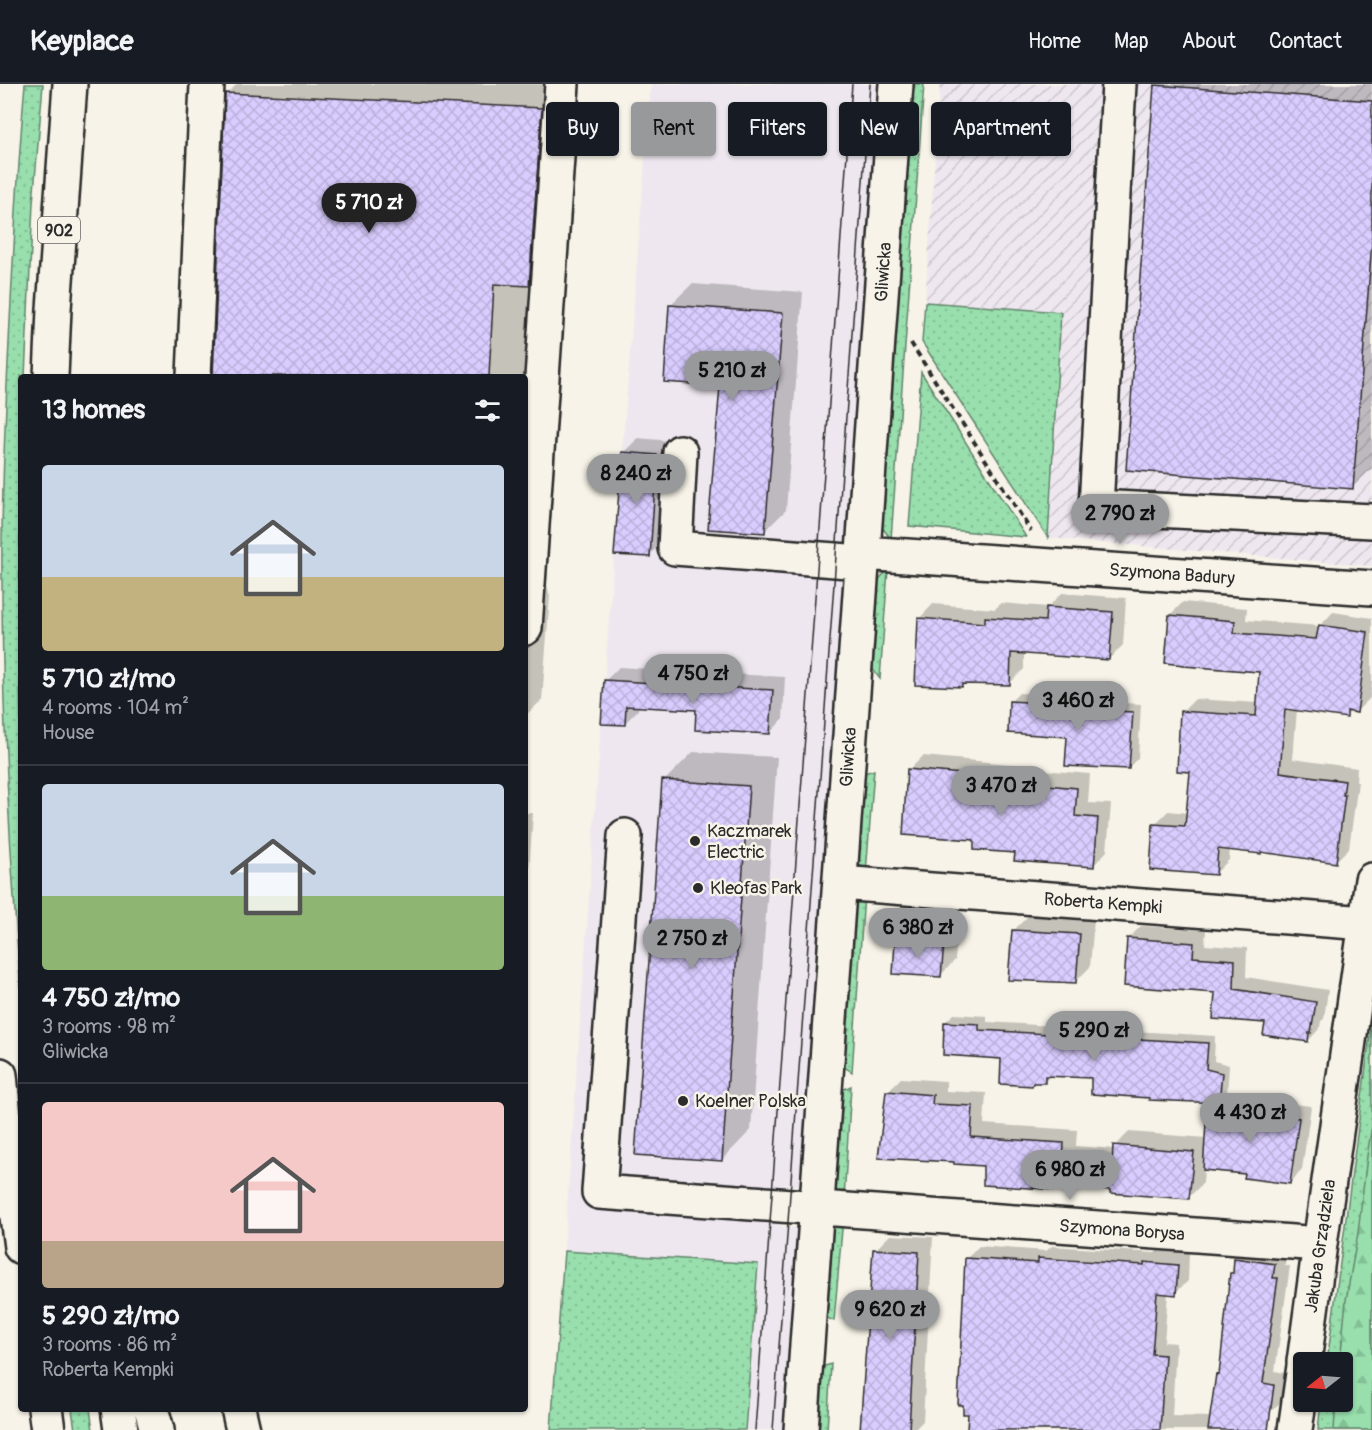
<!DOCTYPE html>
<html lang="en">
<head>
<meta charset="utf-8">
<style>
	:root { --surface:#171b24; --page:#20242c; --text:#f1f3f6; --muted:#9ea1a6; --line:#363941; --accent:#98999b }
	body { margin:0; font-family:Pangolin,sans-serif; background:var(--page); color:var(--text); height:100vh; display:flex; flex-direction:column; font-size:22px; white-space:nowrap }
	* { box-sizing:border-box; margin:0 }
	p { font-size:20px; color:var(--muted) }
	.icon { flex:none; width:33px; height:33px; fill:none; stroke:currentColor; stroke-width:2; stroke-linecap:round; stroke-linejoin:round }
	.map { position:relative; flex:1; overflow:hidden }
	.drawer { position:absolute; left:18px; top:290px; width:510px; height:1038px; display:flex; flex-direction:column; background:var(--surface); border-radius:6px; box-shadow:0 2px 4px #0004 }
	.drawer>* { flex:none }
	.banner { position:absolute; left:546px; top:18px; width:570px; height:54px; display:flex; gap:12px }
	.needle { width:39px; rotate:253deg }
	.buttons { position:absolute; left:1293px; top:1268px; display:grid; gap:12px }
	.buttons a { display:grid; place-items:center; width:60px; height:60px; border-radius:6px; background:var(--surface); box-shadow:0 2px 4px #0004; font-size:30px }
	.price { position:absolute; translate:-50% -51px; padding:0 14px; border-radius:21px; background:var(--accent); color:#111; font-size:20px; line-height:39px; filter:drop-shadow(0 2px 3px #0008) }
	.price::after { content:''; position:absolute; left:50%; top:36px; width:18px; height:14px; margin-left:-9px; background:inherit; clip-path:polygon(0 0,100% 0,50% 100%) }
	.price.current { background:#222; color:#fff }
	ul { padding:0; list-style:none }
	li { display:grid; align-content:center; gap:12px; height:318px; padding:0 24px }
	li+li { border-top:2px solid var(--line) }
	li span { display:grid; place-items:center; height:186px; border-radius:6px; color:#555 }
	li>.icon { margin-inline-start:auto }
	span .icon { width:108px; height:108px; fill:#fffc; stroke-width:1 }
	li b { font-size:26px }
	h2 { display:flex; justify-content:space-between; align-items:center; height:72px; padding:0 24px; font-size:26px }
	.chip { padding:0 21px; border-radius:6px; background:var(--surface); box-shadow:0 2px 4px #0004; font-size:21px; line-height:54px }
	.chip.current { background:var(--accent); color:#111 }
	header { display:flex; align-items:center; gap:36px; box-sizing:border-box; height:84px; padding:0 30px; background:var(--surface); border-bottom:2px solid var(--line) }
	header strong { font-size:28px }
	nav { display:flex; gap:33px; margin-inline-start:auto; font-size:21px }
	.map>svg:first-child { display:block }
	.built { fill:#eee7ef }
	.industrial { fill:url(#industrial-furrows) }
	.grass { fill:url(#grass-dots); stroke:#62856c; stroke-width:1.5 }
	.forest { fill:url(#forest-firs); stroke:#62856c; stroke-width:1.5 }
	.shadow { fill:#0003 }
	.building { fill:url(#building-cross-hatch); stroke:#2b2b2b; stroke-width:1.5 }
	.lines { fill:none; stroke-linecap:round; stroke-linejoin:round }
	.minor-casing { stroke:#2b2b2b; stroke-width:38 }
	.major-casing { stroke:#2b2b2b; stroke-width:38 }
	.path { stroke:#2b2b2b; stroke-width:4; stroke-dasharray:6 4.5; stroke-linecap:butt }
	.minor { stroke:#f7f3e8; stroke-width:33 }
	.major { stroke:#f7f3e8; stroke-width:33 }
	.tram { stroke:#2b2b2b; stroke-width:1.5 }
	.poi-dot { fill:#2b2b2b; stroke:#f7f3e8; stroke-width:2 }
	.labels { text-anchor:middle; stroke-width:5; stroke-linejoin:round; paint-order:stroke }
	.shield { fill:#f7f3e8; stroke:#686764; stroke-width:1.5 }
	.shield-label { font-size:16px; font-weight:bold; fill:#2b2b2b }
	.street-label { font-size:18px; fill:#2b2b2b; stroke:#f7f3e8 }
	.poi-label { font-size:18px; fill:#2b2b2b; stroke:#f7f3e8; text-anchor:start }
</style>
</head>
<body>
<header>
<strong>Keyplace</strong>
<nav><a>Home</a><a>Map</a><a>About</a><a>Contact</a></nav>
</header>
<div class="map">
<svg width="1372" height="1346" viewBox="0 0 1372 1346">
	<defs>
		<pattern id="industrial-furrows" width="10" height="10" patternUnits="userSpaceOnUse" patternTransform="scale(1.5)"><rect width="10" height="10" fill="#eee7ef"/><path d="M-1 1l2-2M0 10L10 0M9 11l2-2" fill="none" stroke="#ccc6cd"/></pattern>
		<pattern id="grass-dots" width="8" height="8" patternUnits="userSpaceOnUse" patternTransform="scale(1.5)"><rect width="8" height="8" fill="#98dfad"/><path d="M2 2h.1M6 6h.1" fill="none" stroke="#83c095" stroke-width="1.8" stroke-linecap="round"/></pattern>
		<pattern id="forest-firs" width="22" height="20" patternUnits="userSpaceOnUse" patternTransform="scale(1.5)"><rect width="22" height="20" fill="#98dfad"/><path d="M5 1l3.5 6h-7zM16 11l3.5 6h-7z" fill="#83c095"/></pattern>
		<pattern id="building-cross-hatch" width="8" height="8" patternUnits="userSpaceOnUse" patternTransform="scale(1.5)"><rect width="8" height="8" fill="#d9ccfe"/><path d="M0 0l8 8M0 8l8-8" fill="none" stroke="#baafda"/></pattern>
	</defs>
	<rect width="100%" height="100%" fill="#f7f3e8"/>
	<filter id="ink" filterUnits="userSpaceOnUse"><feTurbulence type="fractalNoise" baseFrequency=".0167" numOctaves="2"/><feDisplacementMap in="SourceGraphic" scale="12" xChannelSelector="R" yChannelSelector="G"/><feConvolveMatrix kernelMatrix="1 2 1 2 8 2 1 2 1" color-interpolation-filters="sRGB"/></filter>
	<g filter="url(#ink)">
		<path class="built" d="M651,0h228l-78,1102 -16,-1 -1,8 -2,34 16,1 -15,202h-38l13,-166 -194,-13 41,-580z"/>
		<path class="industrial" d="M940,0h432v482l-324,-28 13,-226 -136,-10z"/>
		<path class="grass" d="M25,0h18l-10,119 -8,173h-4l-2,255 2,99v262c-11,-137 -19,-273 -19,-410 -1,-87 4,-174 8,-261 4,-79 8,-158 15,-237z
			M912,0h12l-33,455 -10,-13z
			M925,218l136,10 -13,226 -126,-196z
			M921,288l105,165 -117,-11z
			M888,486l-8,109 -9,-12 6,-86z
			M874,686l-8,103 -8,-11 6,-89z
			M864,811l-12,177 -9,-6 12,-161z
			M1372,937v409h-54l3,-29h21v-39h-15z
			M851,1002l-7,113 -10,-8 8,-101z
			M843,1134l-9,103 -9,-4 7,-91z
			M564,1167l194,13 -13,166h-194z
			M831,1280l-4,66h-10l5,-63z
			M72,1325h18l3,21h-18z"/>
		<path class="forest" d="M1372,1042v304h-38l2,-29h6v-39h-2l6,-62 12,-67 9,-77z"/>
		<path class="shadow" d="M237,0h344l-11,159 -38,38 -4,74 34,2 -15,228 3,11 -8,104 -17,16v-340h-311l13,-282z
			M1157,0h215v384l-20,19 -196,-401z
			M692,200l111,8 -17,218 -22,22 -42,-147 -52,-80z
			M638,354l33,3 -7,100 -15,14 -26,-102z
			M1062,509l64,5 -3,47 -14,14 -85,-7v17l-15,15 -44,-1 -3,3 -43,-67 14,-15 62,5 6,-6 47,4z
			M1183,518l64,6 -1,12 74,6 13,-14 39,6v66l-2,14 -13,13h-5l-6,5 -49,-7 -4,50 64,9 -1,14h2l-9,66 -14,14 -73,-11 -32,-2 -1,11 -13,13 -62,-48 14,-14 20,2 4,-42 -10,-59 13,-13 63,4 3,-33 -91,-55z
			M619,583l166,10 -2,42 -13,14 -72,-25 -60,-3v5l-13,13 -19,-43z
			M1019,609l70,3v5l52,3 -3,54 -9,9 -60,-31 -59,-34z
			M693,668l84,5 -26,373 -29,30 -58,-379z
			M923,672l97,9 -1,3 71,6 -2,29 23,1 -4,47 -13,14 -78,-13 -40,-13 -67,-69z
			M525,729h8l-8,118z
			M1028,832l66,4 -4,47 -15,15 -62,-51z
			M1141,842l65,4 -1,15 42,3 -1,29 82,13 -4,29 -3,2 -1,7 -12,13 -42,-19 -138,-83z
			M911,843l47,3 -3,30 -14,15 -44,-33z
			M954,930l33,2v6l228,14 -1,25 15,4 -2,30 19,2v2l65,7 -9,64 -12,13 -43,-11 -43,-3 -1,14 -14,14 -123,-14 -5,6 -76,-24 -98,-73 14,-14 45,3v10l40,2 -2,31 93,6 -1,16 39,3v-3l14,-14 78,6 2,-32 5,-4 -121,-26 -41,-1 -8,7 -9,-1 -3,4 -30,-27 -57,-36z
			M890,1151l43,2 -10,184 -9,9h-52l13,-180z
			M979,1162l67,5 6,-5 103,7 3,-3 31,3 -1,28 -13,12h-7l-4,49 12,1 -4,73 39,1 6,-42 4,-4 11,-98 3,-3 1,-11 12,-12 39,5 -2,14h5l-15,105 10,2 -3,28 -12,11 -3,18h-298l-2,-172z"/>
		<path class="building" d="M1154,1l218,16v141l-19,247 -227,-19z
			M225,9l317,15 -13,178 -35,-2 -5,92h-276z
			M669,221l114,8 -18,220 -57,-4 12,-143 -56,-4z
			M622,368l35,3 -7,102 -36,-2z
			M1046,523l67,5 -4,48 -98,-7 -1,32 -48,-1v3l-47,-2 3,-67 67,5v-6l60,4z
			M1169,531l66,6 -1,12 82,6 3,-14 49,7 -11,81 -10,-2v7l-62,-9 -5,63 65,9 -2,14h2l-9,68 -75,-11v2l-43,-5 -2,26 -66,-5 3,-46 32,2 5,-54 -13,-1 3,-60 76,5 3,-44 -75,-6v-1l-19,-2z
			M604,596l169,10 -3,44 -75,-4 1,-20 -70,-4 -1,19 -24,-1z
			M1009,617l70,4 1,4 53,3 -4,57 -64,-3 2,-29 -59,-4z
			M907,685l99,9v3l71,7 -2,28 23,2 -4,49 -80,-6 1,-8 -41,-3v-10l-71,-5z
			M662,696l87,6 -27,375 -87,-6z
			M1012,846l68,4 -4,49 -68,-3z
			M1127,854l67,5 -1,14 42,3 -1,29 82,13 -5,31h-2l-1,9 -45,-7 2,-12 -52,-4 2,-26 -91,-7z
			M895,857l49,3 -3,33 -48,-3z
			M944,938l35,2v6l229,13 -2,26 16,4 -3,30 -70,-3v-2l-58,-4v-16l-46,-2v7h-12l-1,3 -32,-2 1,-25 -58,-4z
			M886,1007l47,4 -1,9 41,2 -2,31 93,6 -1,16 49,5 1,-19 81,7 -5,47 -79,-6v-3l-48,-6 -1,6 -78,-5v-19l-29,-2v-2l-76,-4z
			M1207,1022l28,2v3l64,7 -9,66 -46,-6 1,-4 -42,-4z
			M873,1165l46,3 -10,178h-49z
			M965,1174l73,5v-5l106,7v-3l34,3 -2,30 -19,-2 -5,61 13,1 -5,75h-193l1,-16h-5v-9h-5z
			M1234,1174l41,6 -2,14h5l-15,105 11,2 -6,45h-60l8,-56 3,1 11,-102h3z"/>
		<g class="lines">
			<defs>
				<path id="minor" d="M1119,0l-23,423 276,14
					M194,292l13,-292
					M680,368l-5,96 187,14
					M863,469l509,35
					M525,544l37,-544
					M625,752l-26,356 721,52
					M840,799l526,40
					M1304,1278l16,-118 52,-364
					M238,1324l5,22
					M801,1346l95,-1346
					M1295,1346l9,-64"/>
				<path id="major" d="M51,292l3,-67 16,-225
					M0,991l5,51 16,121
					M45,1324l3,22
					M118,1324l3,22
					M151,1324l6,22"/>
			</defs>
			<use href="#minor" class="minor-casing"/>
			<use href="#major" class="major-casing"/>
			<path class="path" d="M911,259l120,188"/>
			<use href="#minor" class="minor"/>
			<use href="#major" class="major"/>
			<path class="tram" d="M755,1346l97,-1346
				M773,1346l97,-1346"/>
		</g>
	</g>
	<g class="poi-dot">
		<circle cx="695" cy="757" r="6"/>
		<circle cx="698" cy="804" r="6"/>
		<circle cx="683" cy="1017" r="6"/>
	</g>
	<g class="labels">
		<rect class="shield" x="38" y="133" width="42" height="26" rx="4.5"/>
		<g class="shield-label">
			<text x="59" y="152">902</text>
		</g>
		<g class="street-label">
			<text transform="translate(883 188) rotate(-86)" y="6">Gliwicka</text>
			<text transform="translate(1172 490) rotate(4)" y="6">Szymona Badury</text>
			<text transform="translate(848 673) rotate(-86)" y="6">Gliwicka</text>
			<text transform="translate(1103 819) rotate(4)" y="6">Roberta Kempki</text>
			<text transform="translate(1122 1146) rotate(4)" y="6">Szymona Borysa</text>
			<text transform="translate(1320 1162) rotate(-82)" y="6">Jakuba Grządziela</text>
		</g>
		<g class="poi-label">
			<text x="707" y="753">Kaczmarek<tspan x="707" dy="21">Electric</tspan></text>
			<text x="710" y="810">Kleofas Park</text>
			<text x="695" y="1023">Koelner Polska</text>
		</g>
	</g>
</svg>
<div class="buttons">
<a><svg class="needle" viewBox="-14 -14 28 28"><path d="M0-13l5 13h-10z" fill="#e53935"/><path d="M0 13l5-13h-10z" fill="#9ea1a6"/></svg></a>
</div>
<b class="price current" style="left:369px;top:150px">5 710 zł</b>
<b class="price" style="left:732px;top:318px">5 210 zł</b>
<b class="price" style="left:636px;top:421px">8 240 zł</b>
<b class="price" style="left:1120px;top:461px">2 790 zł</b>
<b class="price" style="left:693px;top:621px">4 750 zł</b>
<b class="price" style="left:1078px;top:648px">3 460 zł</b>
<b class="price" style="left:1001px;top:733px">3 470 zł</b>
<b class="price" style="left:918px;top:875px">6 380 zł</b>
<b class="price" style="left:692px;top:886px">2 750 zł</b>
<b class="price" style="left:1094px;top:978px">5 290 zł</b>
<b class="price" style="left:1250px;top:1060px">4 430 zł</b>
<b class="price" style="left:1070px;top:1117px">6 980 zł</b>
<b class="price" style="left:890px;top:1257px">9 620 zł</b>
<div class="banner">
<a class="chip">Buy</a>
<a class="chip current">Rent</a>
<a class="chip">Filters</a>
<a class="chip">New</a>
<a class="chip">Apartment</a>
</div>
<section class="drawer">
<h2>13 homes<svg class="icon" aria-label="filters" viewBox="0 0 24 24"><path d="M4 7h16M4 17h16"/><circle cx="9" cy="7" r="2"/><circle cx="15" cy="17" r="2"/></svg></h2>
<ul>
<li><span style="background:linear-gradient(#c9d6e8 60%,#c2b280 0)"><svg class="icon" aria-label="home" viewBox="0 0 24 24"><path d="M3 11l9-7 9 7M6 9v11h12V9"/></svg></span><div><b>5 710 zł/mo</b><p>4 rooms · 104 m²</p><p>House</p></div></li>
<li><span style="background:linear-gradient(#c9d6e8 60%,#8fb573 0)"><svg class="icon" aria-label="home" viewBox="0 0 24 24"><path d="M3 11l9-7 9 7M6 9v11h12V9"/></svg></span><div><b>4 750 zł/mo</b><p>3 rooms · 98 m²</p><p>Gliwicka</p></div></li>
<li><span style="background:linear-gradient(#f6c9c9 75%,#b9a48a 0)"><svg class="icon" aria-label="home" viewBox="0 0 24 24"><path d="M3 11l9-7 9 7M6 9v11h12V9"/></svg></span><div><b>5 290 zł/mo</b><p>3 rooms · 86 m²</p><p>Roberta Kempki</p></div></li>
</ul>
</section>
</div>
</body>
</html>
